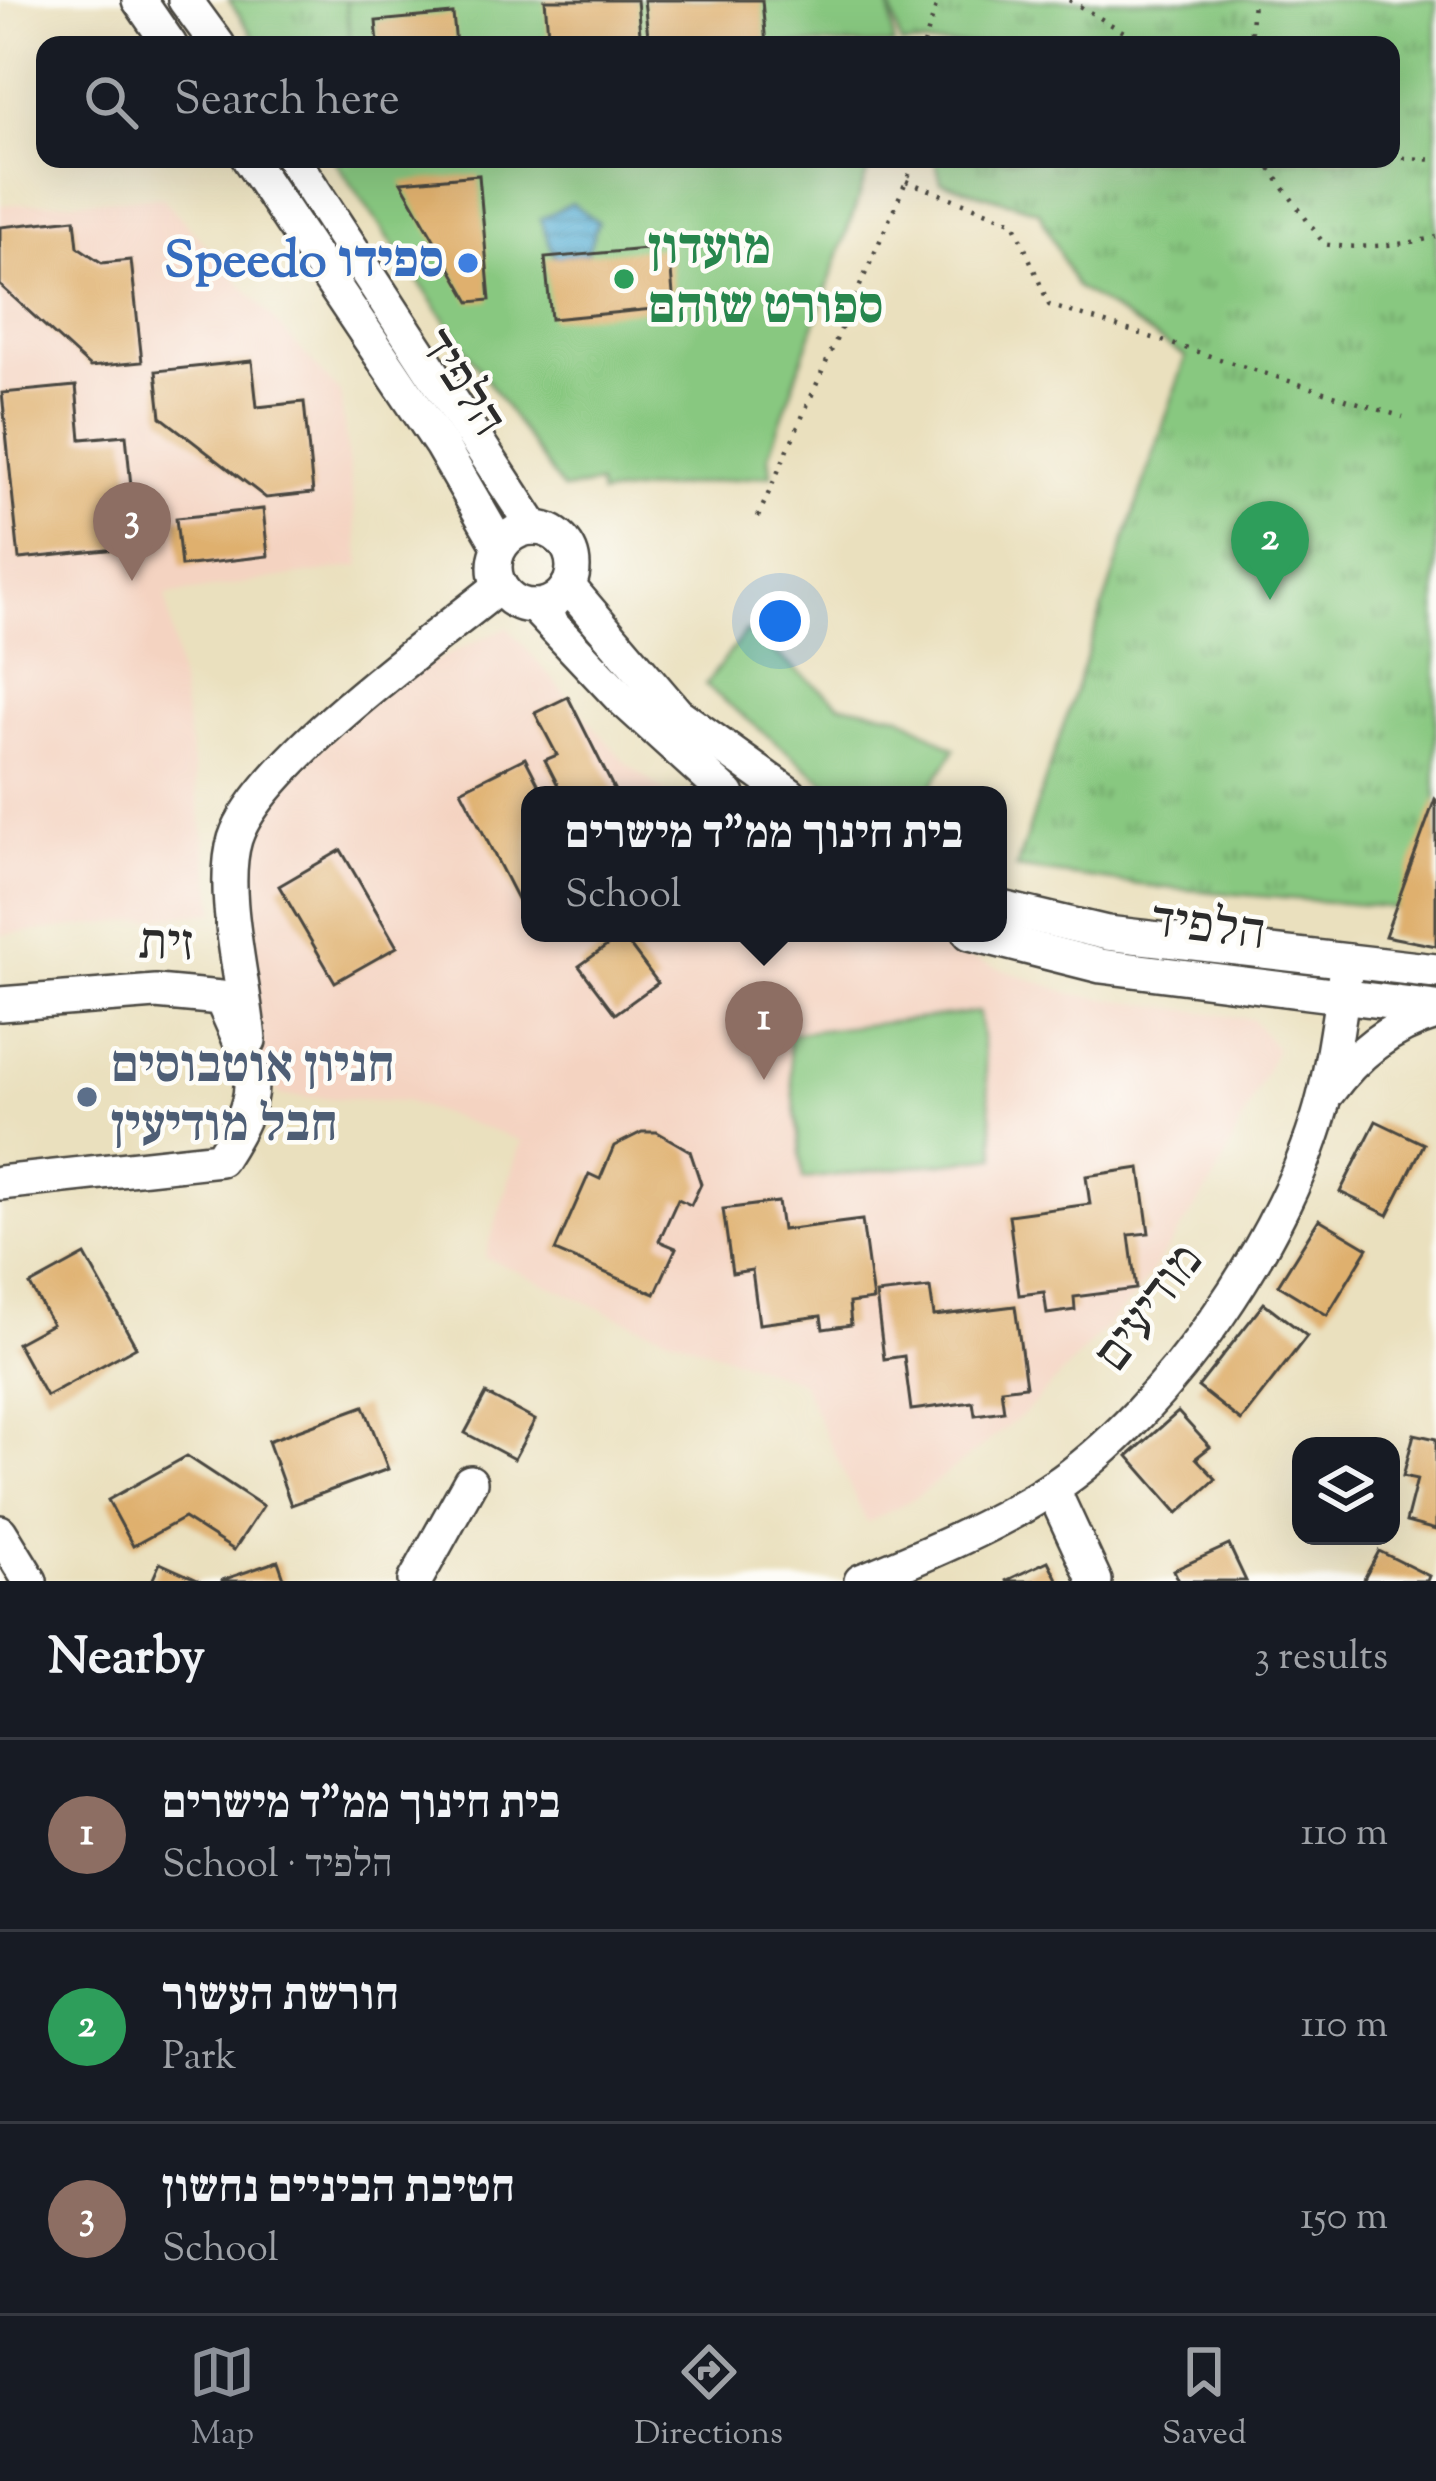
<!DOCTYPE html>
<meta charset="utf-8">
<style>
:root{--surface:#171b24;--page:#242831;--text:#f1f3f6;--muted:#9ea1a6;--line:#363941;--accent:#8c9099}
body{margin:0;font-family:"Sorts Mill Goudy","Frank Ruhl Libre",serif;background:var(--page);color:var(--text)}
.controls{position:absolute;right:36px;bottom:36px;display:grid;overflow:hidden;border-radius:24px;box-shadow:0 12px 48px #0002}
.controls button{width:108px;height:108px;display:grid;place-items:center;padding:0;border:0;border-bottom:3px solid var(--line);background:var(--surface);color:var(--text);font:60px sans-serif}
.you{position:absolute;left:780px;top:621px;width:42px;height:42px;margin:-30px;border:9px solid #fff;border-radius:50%;background:#1a73e8;box-shadow:0 0 0 18px #1a73e833}
.badge{display:grid;place-items:center;width:78px;height:78px;border-radius:50%;background:var(--accent);color:#fff;font-size:39px;font-weight:700}
.pin{position:absolute;translate:-50% -99px;filter:drop-shadow(0 3px 6px #0008)}
.pin::after{content:'';position:absolute;top:63px;width:42px;height:36px;background:inherit;clip-path:polygon(0 0,100% 0,50% 100%)}
.popup{position:absolute;left:521px;top:786px;width:486px;height:156px;box-sizing:border-box;display:grid;place-content:center;border-radius:24px;background:var(--surface);filter:drop-shadow(0 3px 9px #0005);font-size:39px;white-space:nowrap;color:var(--muted)}
.popup b{font-size:45px;color:var(--text)}
.popup::after{content:'';position:absolute;left:50%;top:100%;margin-left:-24px;border:24px solid transparent;border-top-color:var(--surface)}
.list{margin:0;padding:0;list-style:none}
h2{display:flex;justify-content:space-between;align-items:center;height:156px;margin:0;padding:0 48px;font-size:51px}
h2 small{font-size:39px;font-weight:400;color:var(--muted)}
.list li{display:grid;grid-template-columns:78px 1fr auto;gap:36px;align-items:center;box-sizing:border-box;height:192px;padding:0 48px;border-top:3px solid var(--line)}
.list b{display:block;font-size:45px;white-space:nowrap}
.list p{margin:0;font-size:39px;white-space:nowrap;color:var(--muted)}
.list em{font-size:39px;font-style:normal;color:var(--muted)}
.icon{flex:none;width:66px;height:66px;fill:none;stroke:currentColor;stroke-width:2;stroke-linecap:round;stroke-linejoin:round}
.map{position:relative;flex:none;width:1436px;height:1581px;overflow:hidden}
.search{position:absolute;background:var(--surface);box-shadow:0 12px 48px #0002;left:36px;right:36px;top:36px;height:132px;display:flex;align-items:center;gap:30px;box-sizing:border-box;padding:0 42px;border-radius:24px;color:var(--muted);font-size:45px}
.sheet{height:732px;background:var(--surface)}
nav{display:flex;justify-content:space-around;align-items:center;box-sizing:border-box;height:168px;border-top:3px solid var(--line);background:var(--surface);font-size:33px;color:var(--muted)}
nav a{display:grid;justify-items:center;gap:6px}
nav .on{color:var(--accent)}
.map>svg:first-child{display:block}
</style>
<div class="map">
<svg width="1436" height="1581" viewBox="0 0 1436 1581">
<defs>
<pattern id="park-tufts" width="24" height="20" patternUnits="userSpaceOnUse" patternTransform="scale(3)"><rect width="24" height="20" fill="#88c880"/><path d="M3 7l-1-3M5 7V3M7 7l1-3M15 17l-1-3M17 17v-4M19 17l1-3" fill="none" stroke="#6fa369"/></pattern>
<pattern id="water-rules" width="6" height="5" patternUnits="userSpaceOnUse" patternTransform="scale(3)"><rect width="6" height="5" fill="#58afd4"/><path d="M0 2.5h6" fill="none" stroke="#498fac"/></pattern>
</defs>
<rect width="100%" height="100%" fill="#fdfcf7"/>
<filter id="ink" filterUnits="userSpaceOnUse"><feTurbulence type="fractalNoise" baseFrequency=".00833" numOctaves="2"/><feDisplacementMap in="SourceGraphic" scale="24" xChannelSelector="R" yChannelSelector="G"/><feConvolveMatrix kernelMatrix="1 2 1 2 8 2 1 2 1" color-interpolation-filters="sRGB"/></filter>
<filter id="wash" filterUnits="userSpaceOnUse"><feTurbulence type="fractalNoise" baseFrequency=".004" numOctaves="4" result="noise"/><feDisplacementMap in="SourceGraphic" scale="48" xChannelSelector="R" yChannelSelector="G"/><feGaussianBlur stdDeviation="2.7" result="paint"/><feColorMatrix in="noise" values="0 0 0 0 0 0 0 0 0 0 0 0 0 0 0 0 0 1.4 0 .05"/><feComposite in="paint" operator="in"/></filter>
<g filter="url(#wash)">
<rect width="100%" height="100%" fill="#eae0be"/>
<g fill="#f4d3c1">
<polygon points="162,197 340,393 361,566 166,595 216,912 0,935 0,205"/>
<polygon points="507,627 626,763 669,795 530,795 530,933 898,933 1073,994 1252,1019 1276,1050 1215,1179 1136,1295 1025,1413 918,1496 867,1523 801,1382 635,1324 485,1257 521,1141 405,1101 282,1096 250,1063 235,838 377,688"/>
</g>
<g fill="url(#park-tufts)" stroke="#5a7a56" stroke-width="3">
<polygon points="229,0 346,0 350,45 259,45"/>
<polygon points="889,0 1436,0 1436,844 1409,909 1155,887 1016,868 1186,357 1075,286 1039,211 941,182 935,159 1391,159 1391,45 901,45"/>
</g>
<g fill="#88c880" stroke="#5a7a56" stroke-width="3">
<polygon points="346,0 889,0 894,45 350,45"/>
<polygon points="334,159 872,159 769,455 771,475 600,495 598,484 563,490"/>
<polygon points="746,631 840,704 899,715 955,749 926,795 841,795 705,685"/>
<polygon points="979,1012 996,1157 803,1179 787,1034"/>
</g>
<polygon fill="url(#water-rules)" stroke="#426d80" stroke-width="3" points="572,203 598,222 587,254 555,257 540,219"/>
<g id="blocks">
<g fill="#dfb06e">
<polygon points="545,0 637,0 641,45 549,45"/>
<polygon points="644,0 762,0 766,45 649,45"/>
<polygon points="453,14 456,45 378,45 376,21"/>
<polygon points="479,175 490,300 470,302 401,182"/>
<polygon points="75,219 78,247 102,263 131,260 142,362 90,367 0,285 0,227"/>
<polygon points="669,247 674,307 551,319 545,258"/>
<polygon points="252,361 257,407 304,402 313,493 266,498 161,417 156,371"/>
<polygon points="76,386 81,439 126,435 137,547 19,559 2,393"/>
<polygon points="263,509 268,556 181,566 176,518"/>
<polygon points="568,697 617,795 563,795 545,760 557,755 535,713"/>
<polygon points="525,758 544,795 530,795 530,924 461,790"/>
<polygon points="1435,799 1436,800 1436,946 1385,936"/>
<polygon points="341,850 397,947 335,982 279,886"/>
<polygon points="622,935 658,983 615,1014 579,966"/>
<polygon points="1376,1121 1424,1144 1388,1215 1340,1192"/>
<polygon points="642,1132 657,1132 690,1151 701,1184 691,1205 678,1199 659,1241 676,1248 655,1294 555,1251 589,1174 600,1179 614,1146"/>
<polygon points="1140,1168 1149,1233 1129,1235 1136,1289 1074,1297 1075,1310 1047,1314 1044,1292 1019,1295 1009,1215 1090,1204 1086,1176"/>
<polygon points="778,1202 782,1230 862,1220 873,1300 849,1303 851,1325 823,1329 821,1316 759,1324 752,1270 732,1273 723,1209"/>
<polygon points="1319,1219 1368,1248 1327,1315 1278,1285"/>
<polygon points="85,1255 136,1347 46,1396 17,1343 52,1324 30,1285"/>
<polygon points="930,1288 934,1316 1015,1306 1026,1386 1001,1389 1004,1411 975,1415 973,1402 911,1410 904,1356 884,1359 876,1294"/>
<polygon points="1264,1303 1307,1336 1241,1421 1198,1387"/>
<polygon points="486,1394 535,1420 514,1459 465,1433"/>
<polygon points="364,1406 388,1469 291,1505 268,1441"/>
<polygon points="1178,1412 1210,1447 1196,1458 1216,1479 1178,1513 1128,1456"/>
<polygon points="1414,1434 1436,1439 1436,1530 1406,1522 1417,1479 1403,1476"/>
<polygon points="187,1456 263,1506 234,1550 184,1518 133,1546 108,1500"/>
<polygon points="1229,1545 1246,1581 1179,1581 1174,1570"/>
<polygon points="1379,1551 1429,1576 1427,1581 1363,1581"/>
<polygon points="278,1561 285,1581 222,1581 222,1580"/>
<polygon points="1048,1561 1058,1581 1005,1581"/>
<polygon points="160,1563 200,1581 152,1581"/>
</g>
</g>
</g>
<g filter="url(#ink)">
<use href="#blocks" fill-opacity="0" stroke="#484641" stroke-width="3"/>
<g fill="none" stroke-linecap="round" stroke-linejoin="round">
<g stroke="#484641" stroke-width="38">
<g id="minor">
<polyline points="139,0 170,45"/>
<polyline points="185,0 218,45"/>
<polyline points="249,159 441,445 500,547"/>
<polyline points="293,159 534,528"/>
<circle cx="534" cy="567" r="39"/>
<polyline points="568,586 677,714 790,795"/>
<polyline points="534,606 619,696 728,795"/>
<polyline points="998,907 1107,933 1436,971"/>
<polyline points="970,933 1101,966 1436,1008"/>
<path d="M0 1004 156 992 221 998C255 1075 267 1086 220 1159L0 1183"/>
<path d="M249 1041C245 984 219 892 235 839 259 764 434 640 500 586"/>
<path d="M1328 1092C1356 1054 1389 1027 1436 1013"/>
<polyline points="1052,1488 1095,1581"/>
<polyline points="0,1532 30,1581"/>
<polyline points="415,1581 470,1482"/>
<path d="M861 1581C925 1555 994 1526 1051 1489 1167 1413 1291 1231 1324 1097 1335 1053 1340 1006 1347 961"/>
</g>
</g>
<g stroke="#484641" stroke-width="4.5" stroke-dasharray="3 9" stroke-linecap="butt">
<polyline points="1069,0 1146,45"/>
<polyline points="924,45 938,0"/>
<polyline points="1250,45 1253,0"/>
<polyline points="1391,157 1436,160"/>
<path d="M1263 159 1324 244C1352 250 1406 245 1436 237"/>
<polyline points="906,181 1014,222 1049,305 1403,417"/>
<polyline points="758,517 916,159"/>
</g>
<use href="#minor" stroke="#fff" stroke-width="33"/>
</g>
</g>
<circle fill="#3f7fe0" stroke="#fdfcf7" stroke-width="4.5" cx="468" cy="263" r="12"/>
<circle fill="#2e9e5b" stroke="#fdfcf7" stroke-width="4.5" cx="624" cy="279" r="12"/>
<circle fill="#5c6f8a" stroke="#fdfcf7" stroke-width="4.5" cx="87" cy="1097" r="12"/>
<g text-anchor="middle" dominant-baseline="central" stroke-width="9" stroke-linejoin="round" paint-order="stroke">
<g font-size="51" font-weight="bold" fill="#27864d" stroke="#fdfcf7" text-anchor="start">
<text x="648" y="250">מועדון<tspan x="648" dy="59">ספורט שוהם</tspan></text>
</g>
<g font-size="51" font-weight="bold" fill="#366cbe" stroke="#fdfcf7" text-anchor="end">
<text x="444" y="263">Speedo ספידו</text>
</g>
<g font-size="51" fill="#2b2b2b" stroke="#fdfcf7">
<text transform="translate(460 384) rotate(57)">הלפיד</text>
<text transform="translate(1208 929) rotate(7)">הלפיד</text>
<text transform="translate(166 946) rotate(2)">זית</text>
<text transform="translate(1151 1309) rotate(-53)">מודיעים</text>
</g>
<g font-size="51" font-weight="bold" fill="#4e5e75" stroke="#fdfcf7" text-anchor="start">
<text x="111" y="1068">חניון אוטבוסים<tspan x="111" dy="59">חבל מודיעין</tspan></text>
</g>
</g>
</svg>
<div class="controls">
<button><svg class="icon" aria-label="layers" viewBox="0 0 24 24"><path d="M12 4l9 5-9 5-9-5zM3 14l9 5 9-5"/></svg></button>
</div>
<div class="you"></div>
<div class="pin badge" style="left:764px;top:1080px;background:#8d6e63">1</div>
<div class="popup"><b>בית חינוך ממ&quot;ד מישרים</b>School</div>
<div class="pin badge" style="left:1270px;top:600px;background:#2e9e5b">2</div>
<div class="pin badge" style="left:132px;top:581px;background:#8d6e63">3</div>
<div class="search"><svg class="icon" aria-label="search" viewBox="0 0 24 24"><circle cx="10" cy="10" r="6"/><path d="M15 15l6 6"/></svg>Search here</div>
</div>
<section class="sheet">
<h2>Nearby<small>3 results</small></h2>
<ul class="list">
<li><span class="badge" style="background:#8d6e63">1</span><div><b>בית חינוך ממ&quot;ד מישרים</b><p>School · הלפיד</p></div><em>110 m</em></li>
<li><span class="badge" style="background:#2e9e5b">2</span><div><b>חורשת העשור</b><p>Park</p></div><em>110 m</em></li>
<li><span class="badge" style="background:#8d6e63">3</span><div><b>חטיבת הביניים נחשון</b><p>School</p></div><em>150 m</em></li>
</ul>
</section>
<nav>
<a class="on"><svg class="icon" aria-label="map" viewBox="0 0 24 24"><path d="M3 6l6-2 6 2 6-2v14l-6 2-6-2-6 2zM9 4v14M15 6v14"/></svg>Map</a>
<a><svg class="icon" aria-label="directions" viewBox="0 0 24 24"><path d="M12 3l9 9-9 9-9-9zM9 14v-3h6M13 9l2 2-2 2"/></svg>Directions</a>
<a><svg class="icon" aria-label="saved" viewBox="0 0 24 24"><path d="M7 4h10v16l-5-4-5 4z"/></svg>Saved</a>
</nav>
